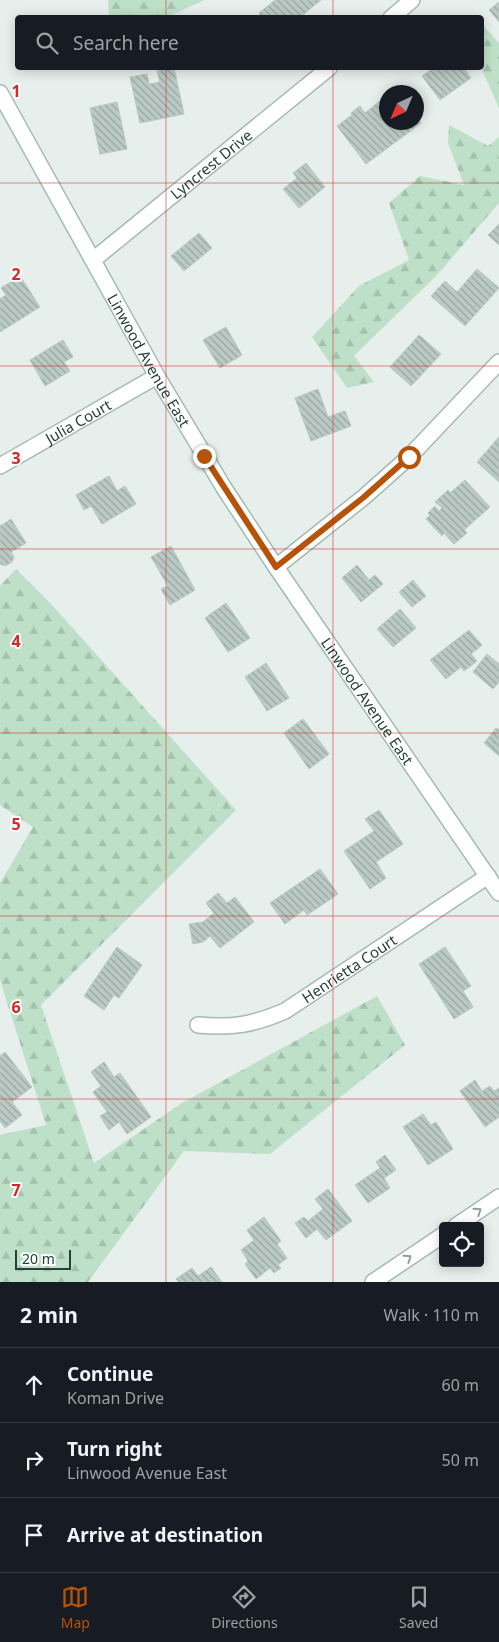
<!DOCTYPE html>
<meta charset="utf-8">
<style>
:root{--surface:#171b24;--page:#20242c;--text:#f1f3f6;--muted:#9ea1a6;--line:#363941;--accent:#b45309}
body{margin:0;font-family:"Noto Sans",sans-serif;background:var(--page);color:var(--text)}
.controls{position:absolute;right:15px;bottom:15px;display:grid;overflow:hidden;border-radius:5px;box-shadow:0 2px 12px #0003}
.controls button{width:45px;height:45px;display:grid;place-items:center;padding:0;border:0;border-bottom:1px solid var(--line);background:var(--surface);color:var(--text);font:25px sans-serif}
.compass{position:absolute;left:379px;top:85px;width:45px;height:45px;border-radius:50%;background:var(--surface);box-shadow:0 2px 12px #0003;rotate:224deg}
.scale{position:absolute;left:15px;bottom:12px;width:56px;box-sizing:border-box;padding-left:5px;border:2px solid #24423a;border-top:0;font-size:14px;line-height:18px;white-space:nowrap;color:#24423a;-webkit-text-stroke:4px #f7fbf9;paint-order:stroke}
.stop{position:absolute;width:15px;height:15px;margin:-11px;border:4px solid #b45309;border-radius:50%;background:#fff}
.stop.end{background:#b45309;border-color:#fff;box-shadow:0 1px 5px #0008}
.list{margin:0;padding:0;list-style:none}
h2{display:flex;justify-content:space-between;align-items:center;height:65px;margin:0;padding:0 20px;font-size:21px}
h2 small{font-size:16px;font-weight:400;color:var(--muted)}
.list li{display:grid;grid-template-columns:32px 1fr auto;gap:15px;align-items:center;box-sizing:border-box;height:75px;padding:0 20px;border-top:1px solid var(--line)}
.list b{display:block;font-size:19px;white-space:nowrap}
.list p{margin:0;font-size:16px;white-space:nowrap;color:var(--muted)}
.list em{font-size:16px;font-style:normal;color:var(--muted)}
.icon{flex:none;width:28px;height:28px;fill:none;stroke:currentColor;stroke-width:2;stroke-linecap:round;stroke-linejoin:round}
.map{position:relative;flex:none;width:499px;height:1282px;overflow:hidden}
.search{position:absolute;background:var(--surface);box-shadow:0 2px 12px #0003;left:15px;right:15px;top:15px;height:55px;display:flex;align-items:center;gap:12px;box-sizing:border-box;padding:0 18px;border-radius:5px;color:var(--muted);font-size:19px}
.sheet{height:290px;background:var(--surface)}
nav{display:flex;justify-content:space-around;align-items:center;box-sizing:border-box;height:70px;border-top:1px solid var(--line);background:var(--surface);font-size:14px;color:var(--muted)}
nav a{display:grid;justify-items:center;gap:2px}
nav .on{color:var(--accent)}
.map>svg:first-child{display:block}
</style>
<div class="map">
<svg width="499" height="1282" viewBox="0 0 499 1282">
<defs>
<pattern id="forest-firs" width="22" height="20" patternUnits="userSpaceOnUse" patternTransform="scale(1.25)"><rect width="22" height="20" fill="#bfe0c8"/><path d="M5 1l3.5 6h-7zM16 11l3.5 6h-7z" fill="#a4c1ad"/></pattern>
<pattern id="building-back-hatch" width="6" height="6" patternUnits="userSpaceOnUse" patternTransform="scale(1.25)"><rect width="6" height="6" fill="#bbcac4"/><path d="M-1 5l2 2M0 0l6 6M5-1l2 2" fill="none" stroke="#98a6a0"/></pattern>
</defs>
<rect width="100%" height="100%" fill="#e6efeb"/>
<g fill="url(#forest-firs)">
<polygon points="108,0 204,0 168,17 109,18"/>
<polygon points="482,24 499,43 499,108 481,68"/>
<polygon points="449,125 488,146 499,137 499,203 438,274 354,356 374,382 347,388 312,337 359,286 409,260 389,203 420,176 464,185 448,143"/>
<polygon points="16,569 52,605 236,810 41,1005 94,1163 182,1103 377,996 405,1045 270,1154 184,1151 88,1282 0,1282 0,1135 46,1125 0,980 0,883 33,827 0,805 0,586"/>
</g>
<g fill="url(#building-back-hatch)" stroke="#b8c9c2">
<polygon points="275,0 321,0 299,18 262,18 259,13"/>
<polygon points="499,2 499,22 489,10"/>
<polygon points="174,68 184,114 140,123 130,77 147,74 149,84 160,82 157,71"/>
<polygon points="434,68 464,68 471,78 440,100 422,76"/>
<polygon points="386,96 386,122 416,122 416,117 421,123 366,164 337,126 352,115 351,113 360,106 365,113"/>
<polygon points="117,102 127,149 100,154 90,108"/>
<polygon points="306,163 325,187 299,208 283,189 297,178 293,173"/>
<polygon points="499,224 499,245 488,235"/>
<polygon points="199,233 212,248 184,271 171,256"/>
<polygon points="477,269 499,288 465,326 431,296 445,281 457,292"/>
<polygon points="20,276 40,307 0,332 0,299 6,295 1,288"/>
<polygon points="226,327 242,355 220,368 203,340"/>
<polygon points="419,335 441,354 411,386 390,367"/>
<polygon points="63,340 73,357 64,362 70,371 45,386 30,360"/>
<polygon points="318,389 328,417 345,411 351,426 311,441 295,398"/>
<polygon points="499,437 499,482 477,462"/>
<polygon points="109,476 117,491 125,486 136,504 102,524 91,506 84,510 76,495"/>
<polygon points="465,480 490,507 464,530 467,533 454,544 444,533 442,536 426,519 430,515 428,513 435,506 439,511 442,508 435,502 448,490 450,493"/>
<polygon points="11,519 26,543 11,552 14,557 12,562 5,566 0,564 0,526"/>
<polygon points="171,546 195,590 170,605 161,589 168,586 151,557"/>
<polygon points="357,565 369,580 375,575 383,584 361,602 342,578"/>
<polygon points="413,580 426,596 412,607 399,592"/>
<polygon points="226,603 250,638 228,652 205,618"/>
<polygon points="400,609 416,628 393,647 377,629"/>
<polygon points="469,630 482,645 471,654 477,661 464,671 461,667 446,679 430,660"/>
<polygon points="487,654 499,664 499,682 493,689 473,672"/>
<polygon points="266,663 289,698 267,711 245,677"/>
<polygon points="303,719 329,754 309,769 284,733"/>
<polygon points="496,728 499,730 499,756 484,743"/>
<polygon points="379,810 403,844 376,862 386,878 370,889 344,851 374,831 365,819"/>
<polygon points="320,869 338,894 307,915 304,910 285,924 270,903"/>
<polygon points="218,893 227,903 235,897 254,922 220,948 210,936 203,942 193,944 189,924 203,922 214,913 206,903"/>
<polygon points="117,947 142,965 119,998 114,995 104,1010 84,996"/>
<polygon points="445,947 471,986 463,991 473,1007 454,1019 419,964"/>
<polygon points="5,1052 32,1087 12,1102 22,1115 5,1128 0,1121 0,1056"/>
<polygon points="104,1062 114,1077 120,1073 151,1117 127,1134 119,1122 109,1130 100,1116 107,1112 93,1092 101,1086 91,1072"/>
<polygon points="475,1080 482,1091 490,1086 494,1091 499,1088 499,1117 485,1127 460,1091"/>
<polygon points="423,1114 431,1125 436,1122 453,1149 428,1165 403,1127"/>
<polygon points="385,1155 396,1170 384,1178 390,1188 368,1203 355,1185 380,1168 376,1162"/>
<polygon points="328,1189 352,1221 326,1240 317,1229 306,1238 295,1223 304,1217 308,1221 323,1209 315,1199"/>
<polygon points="264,1217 281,1241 277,1244 287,1258 278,1265 281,1268 274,1273 270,1268 256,1279 245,1264 248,1261 241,1250 254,1240 247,1230"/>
<polygon points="211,1267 222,1282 179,1282 176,1279 192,1268 198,1276"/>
</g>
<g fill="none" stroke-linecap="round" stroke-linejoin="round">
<g stroke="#a8b8b2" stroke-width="18">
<g id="minor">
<polyline points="391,18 412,0"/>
<path id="s1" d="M93 260 329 68"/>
<path id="s2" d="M0 466 157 376"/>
<polyline points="276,567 364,497 409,457 499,362"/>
<path id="s3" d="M198 1025C233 1028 252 1025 285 1011L488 876"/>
<polyline points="456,1226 499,1197"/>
<polyline points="373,1282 443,1235"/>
</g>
</g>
<g stroke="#a4bbb3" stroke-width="18">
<g id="secondary">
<path id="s4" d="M0 93 157 376 224 488 276 567 499 893"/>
</g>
</g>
<use href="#minor" stroke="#fff" stroke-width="15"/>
<use href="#secondary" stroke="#fff" stroke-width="15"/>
</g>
<defs><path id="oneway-chevron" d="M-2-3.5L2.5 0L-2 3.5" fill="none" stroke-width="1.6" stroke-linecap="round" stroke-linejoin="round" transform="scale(1.25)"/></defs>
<g stroke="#92a09c">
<use href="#oneway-chevron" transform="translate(478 1211) rotate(-34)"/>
<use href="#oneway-chevron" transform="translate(408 1258) rotate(-34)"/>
</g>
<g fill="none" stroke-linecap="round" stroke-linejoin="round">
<polyline stroke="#b45309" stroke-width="6" points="204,456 276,567 364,497 409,457"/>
</g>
<path fill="none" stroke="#d62828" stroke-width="1" stroke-opacity="0.55" d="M166 0V18M333 0V18M166 68V1282M333 68V1282M0 183H499M0 366H499M0 549H499M0 733H499M0 916H499M0 1099H499"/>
<g text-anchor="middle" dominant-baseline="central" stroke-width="4" stroke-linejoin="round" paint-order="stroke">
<g font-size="15" fill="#24423a" stroke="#f7fbf9">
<text stroke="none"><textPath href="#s1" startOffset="152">Lyncrest Drive</textPath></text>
<text stroke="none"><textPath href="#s4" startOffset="306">Linwood Avenue East</textPath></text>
<text stroke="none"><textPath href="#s2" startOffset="90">Julia Court</textPath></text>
<text stroke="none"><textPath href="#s4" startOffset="711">Linwood Avenue East</textPath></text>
<text stroke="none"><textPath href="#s3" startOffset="166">Henrietta Court</textPath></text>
</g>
</g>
<g font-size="16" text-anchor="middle" font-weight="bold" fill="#d62828" stroke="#f7fbf9" stroke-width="4" stroke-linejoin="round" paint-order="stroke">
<text x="16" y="97">1</text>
<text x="16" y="280">2</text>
<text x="16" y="464">3</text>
<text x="16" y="647">4</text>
<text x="16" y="830">5</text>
<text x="16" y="1013">6</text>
<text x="16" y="1196">7</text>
</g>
</svg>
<div class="controls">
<button><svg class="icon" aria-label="locate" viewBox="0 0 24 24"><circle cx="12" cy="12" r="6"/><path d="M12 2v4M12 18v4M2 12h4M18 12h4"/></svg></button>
</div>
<svg class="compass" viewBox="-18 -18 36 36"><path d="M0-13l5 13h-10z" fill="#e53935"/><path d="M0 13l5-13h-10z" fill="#9ea1a6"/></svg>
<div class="scale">20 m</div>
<div class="stop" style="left:409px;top:457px"></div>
<div class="stop end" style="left:204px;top:456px"></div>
<div class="search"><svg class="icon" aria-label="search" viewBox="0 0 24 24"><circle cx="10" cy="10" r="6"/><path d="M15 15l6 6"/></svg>Search here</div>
</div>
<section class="sheet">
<h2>2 min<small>Walk · 110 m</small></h2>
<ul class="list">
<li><svg class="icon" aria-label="ahead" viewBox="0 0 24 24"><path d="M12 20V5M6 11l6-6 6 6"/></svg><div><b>Continue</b><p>Koman Drive</p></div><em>60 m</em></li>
<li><svg class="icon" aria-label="right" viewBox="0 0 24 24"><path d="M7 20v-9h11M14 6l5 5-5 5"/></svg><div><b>Turn right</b><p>Linwood Avenue East</p></div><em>50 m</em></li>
<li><svg class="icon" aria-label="arrive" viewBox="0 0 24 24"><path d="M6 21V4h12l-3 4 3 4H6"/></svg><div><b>Arrive at destination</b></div></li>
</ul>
</section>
<nav>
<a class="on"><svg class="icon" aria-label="map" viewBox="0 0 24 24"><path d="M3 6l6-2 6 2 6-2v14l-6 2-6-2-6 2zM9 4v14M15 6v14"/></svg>Map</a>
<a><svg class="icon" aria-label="directions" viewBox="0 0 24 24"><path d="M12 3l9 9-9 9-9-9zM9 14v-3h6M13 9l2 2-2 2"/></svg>Directions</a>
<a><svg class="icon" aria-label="saved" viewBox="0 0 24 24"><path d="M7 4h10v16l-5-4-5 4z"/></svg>Saved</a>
</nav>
